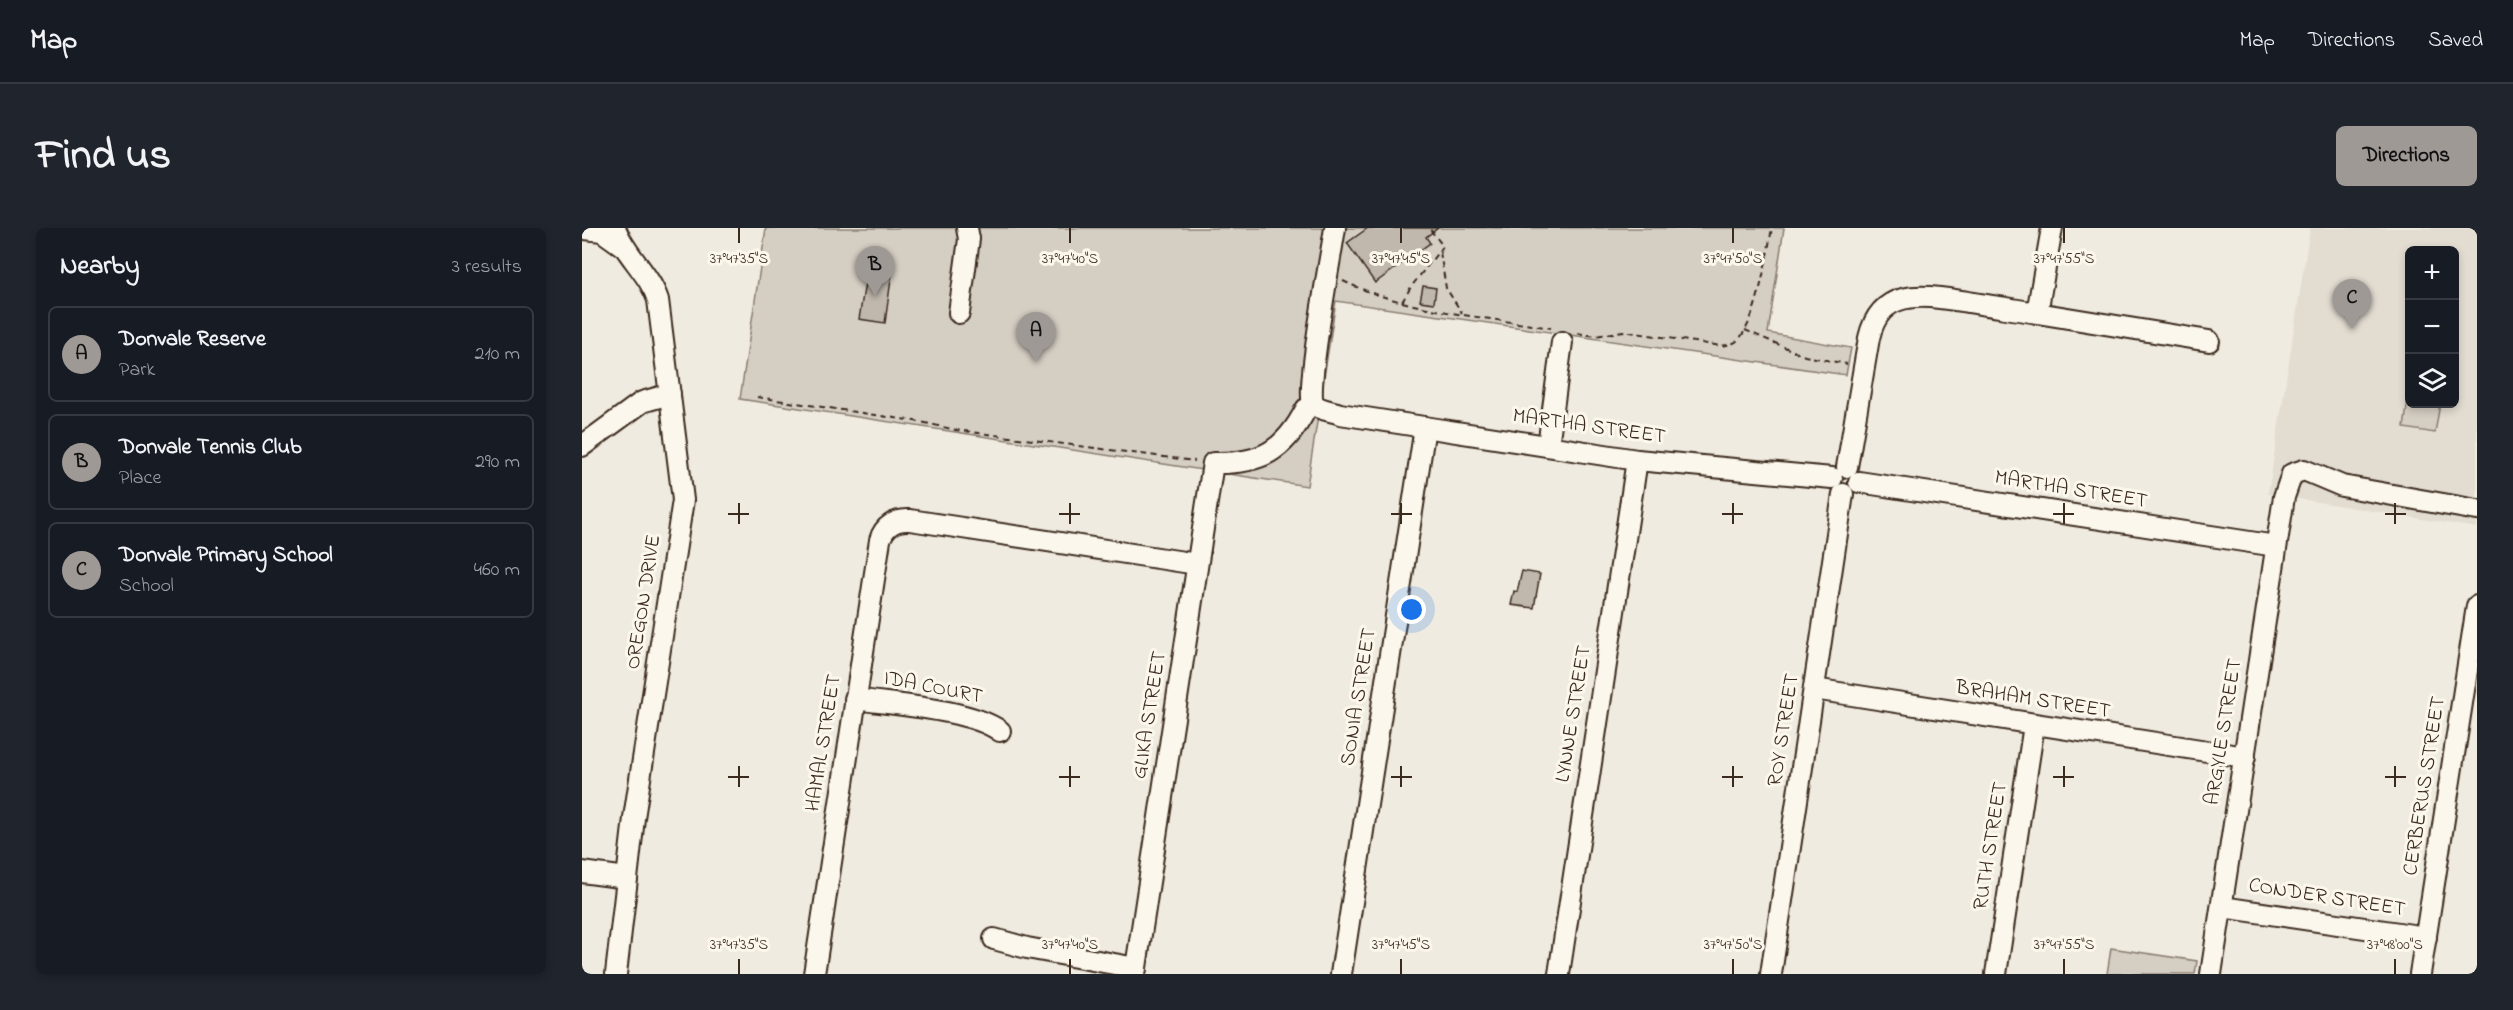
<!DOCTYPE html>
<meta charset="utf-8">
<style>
:root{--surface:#171b24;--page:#20242c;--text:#f1f3f6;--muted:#9ea1a6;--line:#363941;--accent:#9f9995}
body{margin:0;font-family:"Indie Flower",sans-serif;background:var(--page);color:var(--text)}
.controls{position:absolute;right:18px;top:18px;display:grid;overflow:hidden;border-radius:9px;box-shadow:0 3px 9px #0003}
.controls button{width:54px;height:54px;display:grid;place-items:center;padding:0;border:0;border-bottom:2px solid var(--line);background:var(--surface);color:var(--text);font:30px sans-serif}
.you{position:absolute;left:830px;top:382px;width:21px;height:21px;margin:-15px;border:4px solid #fff;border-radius:50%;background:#1a73e8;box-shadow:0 0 0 9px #1a73e833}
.badge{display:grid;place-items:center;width:39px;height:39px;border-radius:50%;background:var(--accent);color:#111;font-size:20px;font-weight:700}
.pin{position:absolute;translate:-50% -50px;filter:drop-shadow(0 2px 3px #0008)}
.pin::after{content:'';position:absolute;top:32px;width:21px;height:18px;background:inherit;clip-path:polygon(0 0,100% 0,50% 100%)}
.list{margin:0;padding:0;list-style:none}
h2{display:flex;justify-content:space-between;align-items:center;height:78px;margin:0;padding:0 24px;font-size:26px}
h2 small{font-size:20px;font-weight:400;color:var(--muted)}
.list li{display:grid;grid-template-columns:39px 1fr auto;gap:18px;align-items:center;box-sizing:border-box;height:96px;margin:0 12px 12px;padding:0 12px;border:2px solid var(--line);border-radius:9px}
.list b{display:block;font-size:22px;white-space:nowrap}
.list p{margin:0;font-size:20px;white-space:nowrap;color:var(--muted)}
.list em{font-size:20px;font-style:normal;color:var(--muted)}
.icon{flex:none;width:33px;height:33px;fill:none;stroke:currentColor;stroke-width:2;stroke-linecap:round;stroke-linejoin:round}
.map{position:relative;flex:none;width:1895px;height:746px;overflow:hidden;border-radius:9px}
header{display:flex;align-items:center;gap:36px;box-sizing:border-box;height:84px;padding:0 30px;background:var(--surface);border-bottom:2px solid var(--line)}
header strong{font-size:28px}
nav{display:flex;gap:33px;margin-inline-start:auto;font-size:21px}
.intro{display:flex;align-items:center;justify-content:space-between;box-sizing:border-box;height:144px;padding:0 36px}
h1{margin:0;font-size:42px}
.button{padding:15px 27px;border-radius:9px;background:var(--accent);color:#111;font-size:21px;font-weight:700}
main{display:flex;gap:36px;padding:0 36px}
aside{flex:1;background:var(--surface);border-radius:9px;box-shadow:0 3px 9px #0003}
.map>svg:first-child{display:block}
</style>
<header>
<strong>Map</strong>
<nav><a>Map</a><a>Directions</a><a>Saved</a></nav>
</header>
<div class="intro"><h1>Find us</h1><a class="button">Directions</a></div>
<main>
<aside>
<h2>Nearby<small>3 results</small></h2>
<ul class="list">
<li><span class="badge">A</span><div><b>Donvale Reserve</b><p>Park</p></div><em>210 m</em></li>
<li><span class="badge">B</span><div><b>Donvale Tennis Club</b><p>Place</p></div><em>290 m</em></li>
<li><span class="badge">C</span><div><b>Donvale Primary School</b><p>School</p></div><em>460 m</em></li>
</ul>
</aside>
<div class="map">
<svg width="1895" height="746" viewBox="0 0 1895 746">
<rect width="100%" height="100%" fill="#f0ebe0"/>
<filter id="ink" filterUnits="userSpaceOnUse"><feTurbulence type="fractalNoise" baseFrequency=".0167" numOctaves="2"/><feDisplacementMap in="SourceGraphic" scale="12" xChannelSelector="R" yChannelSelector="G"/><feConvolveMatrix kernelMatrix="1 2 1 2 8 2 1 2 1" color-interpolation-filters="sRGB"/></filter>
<g filter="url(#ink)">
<path fill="#e2dcd1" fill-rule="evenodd" d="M1728 0H1895V300L1686 266ZM1828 22H1872V176H1828Z"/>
<g fill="#d5cec3" stroke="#887c70" stroke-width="1.5">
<polygon points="184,0 1202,0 1186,105 1269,120 1264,147 754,73 725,258 158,171"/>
<polygon points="1827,165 1828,176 1858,176 1853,205 1822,200"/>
<polygon points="1529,720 1615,733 1613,746 1525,746"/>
</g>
<g fill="#c0b8ad" stroke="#3b2a1e" stroke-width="1.5">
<polygon points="786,0 856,0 844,9 848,15 793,55 765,15"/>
<polygon points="288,25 308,28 306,44 310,44 303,95 277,91"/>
<polygon points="841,58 854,60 852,75 838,73"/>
<polygon points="940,343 958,346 952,380 929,377 932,363 935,364"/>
</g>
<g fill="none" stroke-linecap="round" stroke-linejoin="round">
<g stroke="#3b2a1e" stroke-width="24">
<g id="minor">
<path d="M33 0C43 27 67 45 76 72L101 272 52 590 34 746"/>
<path d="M753 0C750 22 722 168 732 177 738 182 751 183 758 186L1055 232 1250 250"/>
<polyline points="3,1 20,3 41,18"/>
<polyline points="377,85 387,11 385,0"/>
<polyline points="1455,85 1627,113"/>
<polyline points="0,218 60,174 88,166"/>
<polyline points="966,218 980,114"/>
<path d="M1265 239 1287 110C1299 57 1344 68 1386 74 1409 78 1432 81 1455 85L1470 0"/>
<polyline points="1277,254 1694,318"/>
<polyline points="1232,461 1663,529"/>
<path d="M273 471C313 477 387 481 418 503"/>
<polyline points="0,644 45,650"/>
<polyline points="1640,679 1844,709"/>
<polyline points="412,711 445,720 554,740"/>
<path d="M232 746 298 312C302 298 314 291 328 292L615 336"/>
<path d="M553 746 631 235C678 236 702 224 724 181"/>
<polyline points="759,746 843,199"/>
<polyline points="977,746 1055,232"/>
<polyline points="1189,746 1261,266"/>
<polyline points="1414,746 1452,497"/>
<polyline points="1629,746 1702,269 1710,246 1722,242 1760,258 1895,282"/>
<polyline points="1838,746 1895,378"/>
</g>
</g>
<g stroke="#3b2a1e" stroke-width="2" stroke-dasharray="6 4.5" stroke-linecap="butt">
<polyline points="858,24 864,60 880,85"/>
<path d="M761 53C825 83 900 89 969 100"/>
<polyline points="820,74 829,59 861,18 847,0"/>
<polyline points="1163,102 1223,128 1265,136"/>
<path d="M995 105 1014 108 1041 103 1139 118C1146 117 1152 116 1156 112 1175 93 1185 27 1190 0"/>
<polyline points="175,169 339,194 374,202 613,233"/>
</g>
<use href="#minor" stroke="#fbf7ec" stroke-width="20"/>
</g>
</g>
<path fill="none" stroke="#3b2a1e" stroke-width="2" d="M157 0V15M488 0V15M819 0V15M1151 0V15M1482 0V15M157 275V296M488 275V296M819 275V296M1151 275V296M1482 275V296M1813 275V296M146 286H167M477 286H498M809 286H830M1140 286H1161M1471 286H1492M1803 286H1824M157 538V559M488 538V559M819 538V559M1151 538V559M1482 538V559M1813 538V559M146 549H167M477 549H498M809 549H830M1140 549H1161M1471 549H1492M1803 549H1824M157 731V746M488 731V746M819 731V746M1151 731V746M1482 731V746M1813 731V746"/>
<g text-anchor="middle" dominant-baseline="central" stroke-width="6" stroke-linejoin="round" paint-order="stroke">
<g font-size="21" fill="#3b2a1e" stroke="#fbf7ec">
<text transform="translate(1007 199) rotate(8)">MARTHA STREET</text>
<text transform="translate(1489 262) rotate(9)">MARTHA STREET</text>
<text transform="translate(62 374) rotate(-81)">OREGON DRIVE</text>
<text transform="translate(351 460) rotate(11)">IDA COURT</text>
<text transform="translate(777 469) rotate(-81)">SONIA STREET</text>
<text transform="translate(1451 472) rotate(9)">BRAHAM STREET</text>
<text transform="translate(992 486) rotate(-81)">LYNNE STREET</text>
<text transform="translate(568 487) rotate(-81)">GLIKA STREET</text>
<text transform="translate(1202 502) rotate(-81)">ROY STREET</text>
<text transform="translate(1642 504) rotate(-81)">ARGYLE STREET</text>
<text transform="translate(242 515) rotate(-81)">HAMAL STREET</text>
<text transform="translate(1843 558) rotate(-81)">CERBERUS STREET</text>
<text transform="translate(1409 618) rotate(-81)">RUTH STREET</text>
<text transform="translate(1745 670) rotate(9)">CONDER STREET</text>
</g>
</g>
<g font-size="15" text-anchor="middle" fill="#3b2a1e" stroke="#fbf7ec" stroke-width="6" stroke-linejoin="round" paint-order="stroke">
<text x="157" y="35">37°47'35"S</text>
<text x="488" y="35">37°47'40"S</text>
<text x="819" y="35">37°47'45"S</text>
<text x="1151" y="35">37°47'50"S</text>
<text x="1482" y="35">37°47'55"S</text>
<text x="157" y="721">37°47'35"S</text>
<text x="488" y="721">37°47'40"S</text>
<text x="819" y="721">37°47'45"S</text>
<text x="1151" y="721">37°47'50"S</text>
<text x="1482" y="721">37°47'55"S</text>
<text x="1813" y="721">37°48'00"S</text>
</g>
</svg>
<div class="controls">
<button>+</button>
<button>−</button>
<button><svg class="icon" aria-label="layers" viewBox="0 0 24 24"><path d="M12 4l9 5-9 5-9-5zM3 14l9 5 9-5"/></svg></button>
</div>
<div class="you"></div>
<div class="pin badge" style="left:454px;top:134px">A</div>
<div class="pin badge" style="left:293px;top:68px">B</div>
<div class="pin badge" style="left:1770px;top:101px">C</div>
</div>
</main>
